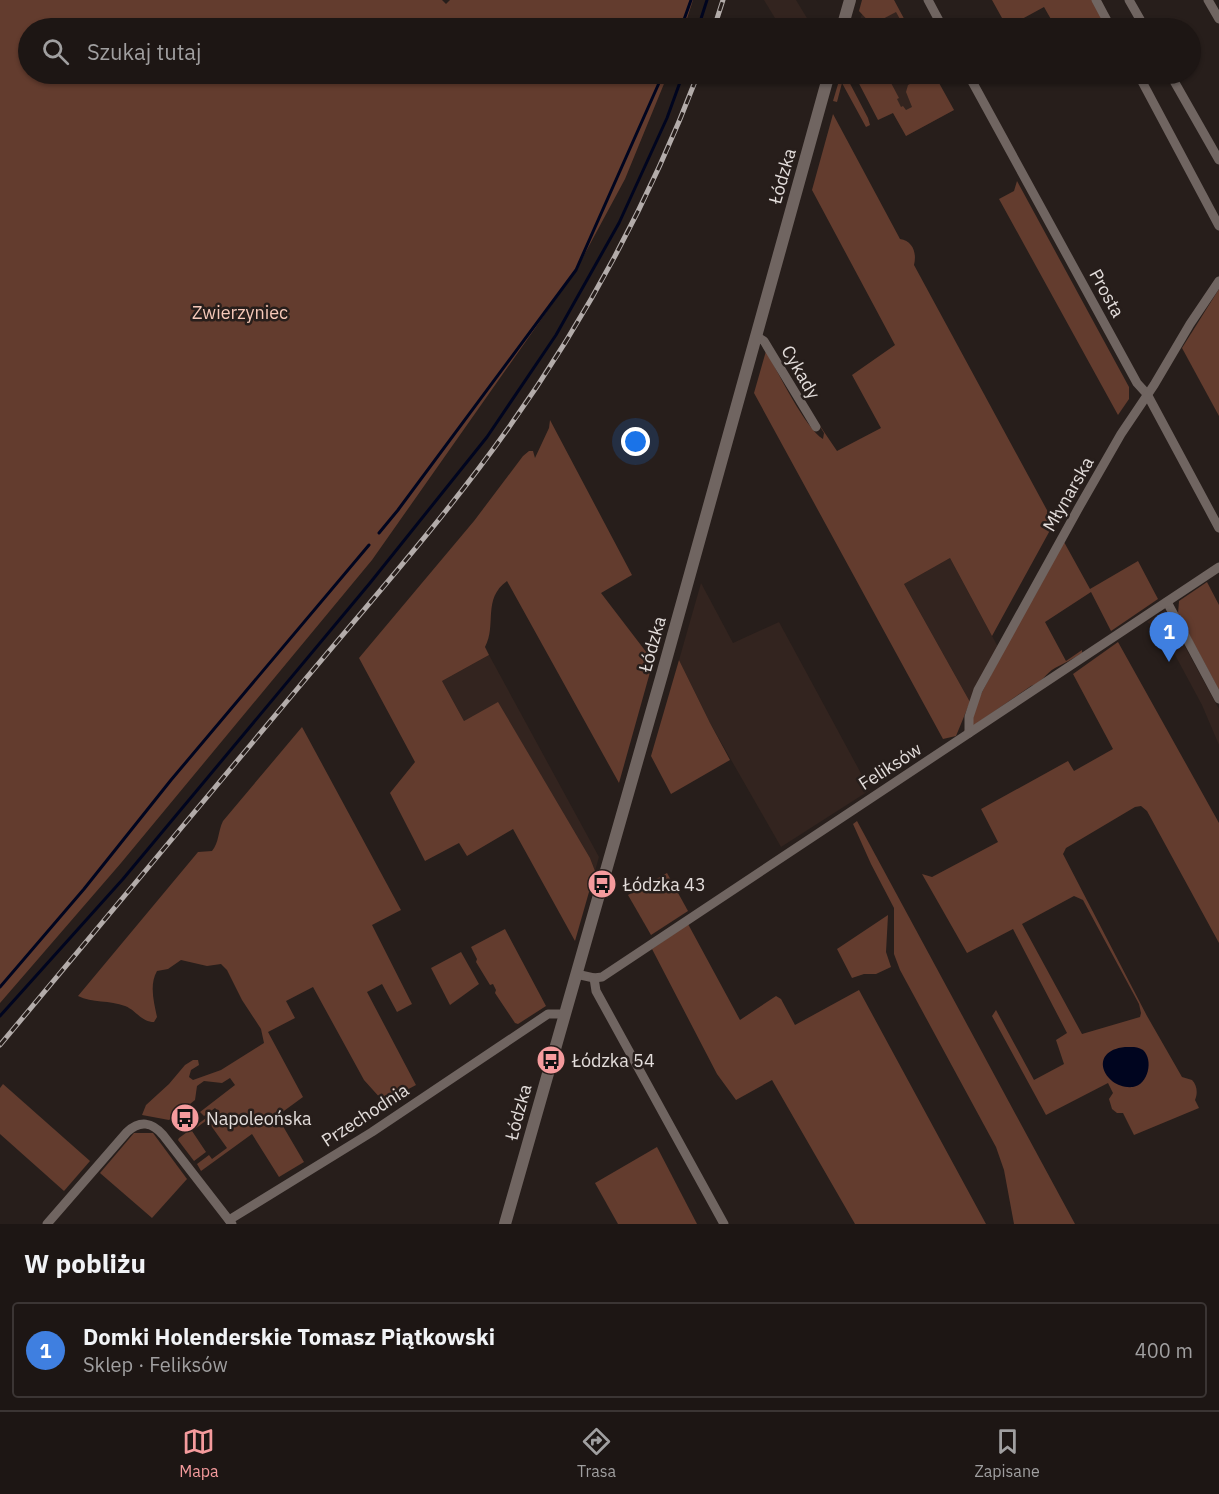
<!DOCTYPE html>
<html lang="pl">
<meta charset="utf-8">
<style>
:root{--surface:#1d1614;--page:#251f1d;--text:#f1f3f6;--muted:#a09fa0;--line:#3b3534;--accent:#f59b9d}
body{margin:0;font-family:"IBM Plex Sans",sans-serif;background:var(--page);color:var(--text)}
.you{position:absolute;left:636px;top:442px;width:21px;height:21px;margin:-15px;border:4px solid #fff;border-radius:50%;background:#1a73e8;box-shadow:0 0 0 9px #1a73e833}
.badge{display:grid;place-items:center;width:39px;height:39px;border-radius:50%;background:var(--accent);color:#fff;font-size:20px;font-weight:700}
.pin{position:absolute;translate:-50% -50px;filter:drop-shadow(0 2px 3px #0008)}
.pin::after{content:'';position:absolute;top:32px;width:21px;height:18px;background:inherit;clip-path:polygon(0 0,100% 0,50% 100%)}
.list{margin:0;padding:0;list-style:none}
h2{display:flex;justify-content:space-between;align-items:center;height:78px;margin:0;padding:0 24px;font-size:26px}
h2 small{font-size:20px;font-weight:400;color:var(--muted)}
.list li{display:grid;grid-template-columns:39px 1fr auto;gap:18px;align-items:center;box-sizing:border-box;height:96px;margin:0 12px 12px;padding:0 12px;border:2px solid var(--line);border-radius:6px}
.list b{display:block;font-size:22px;white-space:nowrap}
.list p{margin:0;font-size:20px;white-space:nowrap;color:var(--muted)}
.list em{font-size:20px;font-style:normal;color:var(--muted)}
.icon{flex:none;width:33px;height:33px;fill:none;stroke:currentColor;stroke-width:2;stroke-linecap:round;stroke-linejoin:round}
.map{position:relative;flex:none;width:1219px;height:1224px;overflow:hidden}
.search{position:absolute;background:var(--surface);box-shadow:0 2px 4px #0004;left:18px;right:18px;top:18px;height:66px;display:flex;align-items:center;gap:15px;box-sizing:border-box;padding:0 21px;border-radius:33px;color:var(--muted);font-size:22px}
.sheet{height:186px;background:var(--surface)}
nav{display:flex;justify-content:space-around;align-items:center;box-sizing:border-box;height:84px;border-top:2px solid var(--line);background:var(--surface);font-size:16px;color:var(--muted)}
nav a{display:grid;justify-items:center;gap:3px}
nav .on{color:var(--accent)}
.map>svg:first-child{display:block}
</style>
<div class="map">
<svg width="1219" height="1224" viewBox="0 0 1219 1224">
<rect width="100%" height="100%" fill="#271e1b"/>
<g fill="#33241f">
<polygon points="764,0 796,0 813,28 781,28"/>
<polygon points="867,0 894,0 909,28 857,28"/>
<polygon points="871,74 934,74 954,110 906,136"/>
<polygon points="950,558 998,647 970,702 904,584"/>
<polygon points="701,583 733,643 779,622 870,790 781,847 710,723 679,660"/>
<polygon points="1165,610 1219,709 1219,745 1202,705 1160,627 1156,628 1147,622"/>
<polygon points="489,655 599,857 595,871 590,858 498,703 464,721 442,681"/>
</g>
<g fill="#633c2e" fill-rule="evenodd">
<polygon points="0,0 442,0 446,4 450,0 693,0 684,28 28,28 28,74 668,74 625,179 576,270 372,560 121,863 0,1003"/>
<polygon points="862,0 894,0 909,28 905,28 896,12 879,21 881,25 874,27 859,11"/>
<polygon points="992,0 1093,0 1109,28 1056,28 1044,7 1007,27"/>
<polygon points="841,74 845,74 868,118 870,125 866,127 842,83 837,102 833,101"/>
<polygon points="854,74 878,74 883,84 890,81 899,98 897,99 901,107 903,106 906,110 912,107 906,92 908,85 928,74 934,74 954,110 906,136 893,113 878,120"/>
<path d="M833 114 900 239C913 241 917 253 914 265L1054 523 992 636 950 558 904 584 970 702 956 736 943 739 754 393 766 351C778 372 805 428 823 439L824 433 816 420 837 451 881 428 852 375 895 345 812 190Z"/>
<polygon points="1017,181 1129,387 1129,399 1118,415 999,199 1014,191"/>
<polygon points="1219,289 1219,416 1182,348"/>
<path d="M550 420 632 575 601 593 650 657 654 658 619 783 507 581C482 599 497 625 485 647L489 655 442 681 464 721 498 702 590 858 595 871 575 941 513 829 467 856 459 843 425 861 390 793 415 762 359 658 474 521 523 456 529 451H533L535 458 549 428Z"/>
<path d="M1064 542 1090 589 1138 561 1158 599 1111 631 1091 592 1045 622 1066 661 1082 650V653C1073 659 1064 663 1055 668 1046 673 1042 683 1031 686L964 732 982 692 1032 598 1033 599Z"/>
<polygon points="1207,582 1219,605 1219,690 1178,614 1179,601"/>
<path d="M1118 642 1219 823V943L1147 811 1141 806 1135 807 1066 848 1063 854 1147 1016 1182 1077 1192 1080C1197 1085 1198 1093 1195 1100L1199 1108 1134 1135 1123 1113H1117L1112 1109 1109 1099 1113 1093 1108 1083 1046 1115 992 1016 996 1010 1034 1080 1064 1064 1056 1040 1067 1033 1013 929 967 953 922 874 932 877 998 842 981 809 1068 761 1074 771 1113 749 1073 674ZM1074 896 1083 900 1139 1004 1141 1013 1140 1017 1082 1034 1022 924Z"/>
<polygon points="679,660 710,723 730,760 671,794 651,756"/>
<path d="M302 727 401 910 372 925 412 1004 397 1012 382 984 367 992 416 1085 386 1101 382 1100 364 1080 313 987 286 1001 295 1018 268 1032 303 1097 277 1116 304 1162 279 1177 252 1134 201 1171 197 1164 209 1155 212 1159 227 1148 207 1120 192 1131 206 1152 194 1161 178 1140 179 1138 217 1110 215 1108 204 1116 200 1112 235 1085 230 1078 222 1083 204 1081 197 1086 195 1100 185 1108 183 1106 175 1112 177 1114 169 1120 142 1115 146 1105 169 1084 185 1065 193 1060H198L199 1065 191 1070 189 1077 193 1080 221 1070 264 1043 261 1029 242 1000 227 970 221 964 207 966 181 960 168 969 157 971C149 985 154 1002 157 1017L154 1022C141 1022 136 1010 125 1006 110 1000 92 1003 78 996L198 852 212 851C219 843 218 831 223 821Z"/>
<polygon points="857,821 1075,1224 1014,1224 1004,1170 996,1147 900,970 894,954 894,908 871,864 853,824"/>
<polygon points="667,873 688,911 651,935 628,895"/>
<polygon points="888,915 886,952 891,967 876,974 864,974 852,978 837,949"/>
<polygon points="688,924 740,1020 776,996 781,999 795,1025 859,990 986,1224 855,1224 772,1080 736,1100 717,1074 652,949"/>
<polygon points="505,929 546,1006 518,1024 515,1023 495,993 496,990 493,984 490,985 476,962 477,959 471,947"/>
<polygon points="461,952 479,984 450,1005 431,968"/>
<polygon points="3,1084 90,1161 64,1191 0,1134 0,1088"/>
<polygon points="134,1133 153,1133 187,1179 152,1218 100,1173"/>
<polygon points="657,1147 697,1224 618,1224 595,1183"/>
</g>
<path fill="#00051f" d="M1125 1047C1131 1047 1137 1046 1143 1050 1154 1060 1148 1085 1133 1087 1105 1090 1086 1051 1125 1047Z"/>
<g fill="none" stroke-linecap="round" stroke-linejoin="round">
<g stroke="#00051f" stroke-width="3">
<polyline points="681,28 691,0"/>
<polyline points="698,28 707,0"/>
<polyline points="379,533 398,510 576,270 663,74"/>
<polyline points="0,987 84,889 171,780 369,545"/>
<polyline points="0,1016 123,879 370,583 487,437 556,335 619,223 667,118 683,74"/>
</g>
<g stroke="#706561" stroke-width="9">
<polyline points="928,0 943,28"/>
<polyline points="1096,0 1111,28"/>
<polyline points="1129,0 1145,28"/>
<polyline points="1208,0 1219,19"/>
<polyline points="968,74 1137,383 1147,394 1219,528"/>
<polyline points="1138,74 1219,226"/>
<polyline points="1170,74 1219,160"/>
<polyline points="756,336 764,341 816,427"/>
<polyline points="1167,602 1219,699"/>
<polyline points="969,733 969,717 978,690 1078,509 1121,434 1154,385 1190,324 1219,281"/>
<polyline points="576,974 594,978 602,977 1219,567"/>
<polyline points="594,978 596,991 724,1224"/>
<polyline points="229,1220 372,1132 548,1014 564,1014"/>
<path d="M47 1224 127 1132C140 1120 152 1122 163 1135L232 1224"/>
</g>
<g stroke="#706561" stroke-width="12">
<polyline points="842,28 850,0"/>
<polyline points="505,1224 663,671 829,74"/>
</g>
<g stroke="#b3acaa" stroke-width="5">
<g id="rail">
<polyline points="714,28 723,0"/>
<path d="M0 1045C99 926 199 807 298 688 369 603 443 520 507 430 586 319 650 200 698 74"/>
</g>
</g>
<use href="#rail" stroke="#271e1b" stroke-width="3" stroke-dasharray="9" stroke-linecap="butt"/>
</g>
<defs>
<g id="bus-disc" transform="scale(1.5)"><circle r="9.5" fill="#f59b9d" stroke="#271e1b"/><path d="M-5-6H5V4H4V6H2V4H-2V6H-4V4H-5ZM-3.5-4V0h7V-4ZM-3.5 1.2v1.5H-2V1.2ZM2 1.2v1.5H3.5V1.2Z" fill="#111"/></g>
</defs>
<g fill-rule="evenodd">
<use href="#bus-disc" x="602" y="884"/>
<use href="#bus-disc" x="551" y="1060"/>
<use href="#bus-disc" x="185" y="1118"/>
</g>
<g text-anchor="middle" dominant-baseline="central" stroke-width="5" stroke-linejoin="round" paint-order="stroke">
<g font-size="18" fill="#e3dddb" stroke="#271e1b">
<text transform="translate(782 176) rotate(-74)">Łódzka</text>
<text transform="translate(1107 293) rotate(61)">Prosta</text>
<text transform="translate(801 372) rotate(60)">Cykady</text>
<text transform="translate(1068 494) rotate(-60)">Młynarska</text>
<text transform="translate(652 644) rotate(-74)">Łódzka</text>
<text transform="translate(890 766) rotate(-33)">Feliksów</text>
<text transform="translate(518 1112) rotate(-75)">Łódzka</text>
<text transform="translate(365 1115) rotate(-33)">Przechodnia</text>
</g>
<g font-size="18" fill="#f6c9b9" stroke="#271e1b">
<text x="240" y="312">Zwierzyniec</text>
</g>
<g font-size="18" fill="#e3dddb" stroke="#271e1b" text-anchor="start">
<text x="623" y="884">Łódzka 43</text>
<text x="572" y="1060">Łódzka 54</text>
<text x="206" y="1118">Napoleońska</text>
</g>
</g>
</svg>
<div class="you"></div>
<div class="pin badge" style="left:1169px;top:662px;background:#3f7fe0">1</div>
<div class="search"><svg class="icon" aria-label="search" viewBox="0 0 24 24"><circle cx="10" cy="10" r="6"/><path d="M15 15l6 6"/></svg>Szukaj tutaj</div>
</div>
<section class="sheet">
<h2>W pobliżu<small></small></h2>
<ul class="list">
<li><span class="badge" style="background:#3f7fe0">1</span><div><b>Domki Holenderskie Tomasz Piątkowski</b><p>Sklep · Feliksów</p></div><em>400 m</em></li>
</ul>
</section>
<nav>
<a class="on"><svg class="icon" aria-label="map" viewBox="0 0 24 24"><path d="M3 6l6-2 6 2 6-2v14l-6 2-6-2-6 2zM9 4v14M15 6v14"/></svg>Mapa</a>
<a><svg class="icon" aria-label="directions" viewBox="0 0 24 24"><path d="M12 3l9 9-9 9-9-9zM9 14v-3h6M13 9l2 2-2 2"/></svg>Trasa</a>
<a><svg class="icon" aria-label="saved" viewBox="0 0 24 24"><path d="M7 4h10v16l-5-4-5 4z"/></svg>Zapisane</a>
</nav>
